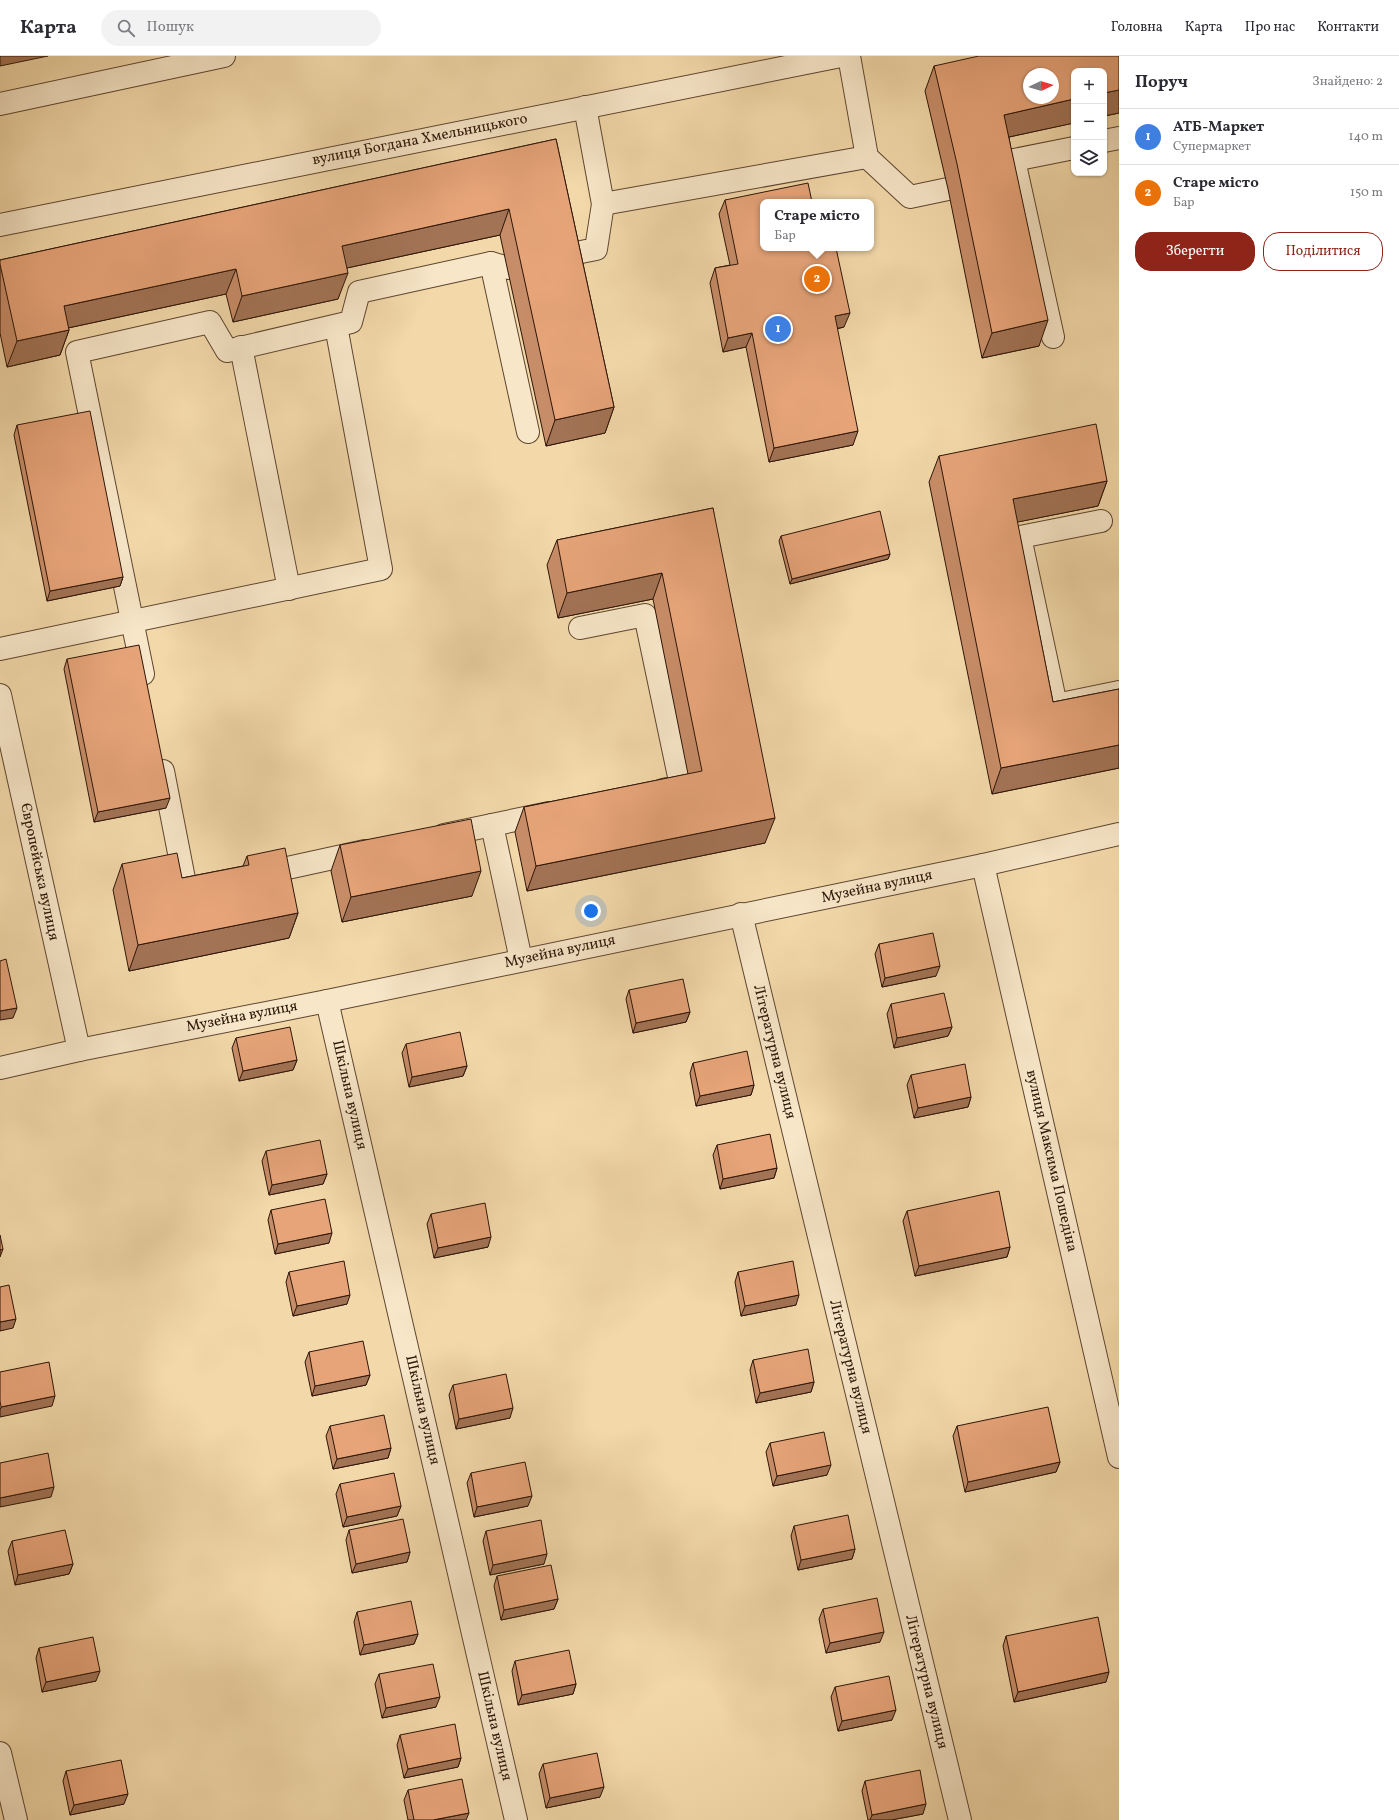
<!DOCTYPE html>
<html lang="uk">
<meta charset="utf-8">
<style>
:root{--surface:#fff;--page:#f2f2f3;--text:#2b2b33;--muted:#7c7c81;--line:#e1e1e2;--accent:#8f2418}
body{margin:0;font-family:Vollkorn,serif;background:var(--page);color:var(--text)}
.controls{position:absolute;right:12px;top:12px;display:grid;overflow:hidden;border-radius:8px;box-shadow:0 1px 3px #0004}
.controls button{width:36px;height:36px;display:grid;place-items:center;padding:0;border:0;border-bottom:1px solid var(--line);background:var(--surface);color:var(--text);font:20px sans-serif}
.compass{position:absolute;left:1023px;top:12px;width:36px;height:36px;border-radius:50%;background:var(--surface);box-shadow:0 1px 3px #0004;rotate:86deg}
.you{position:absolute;left:591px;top:855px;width:14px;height:14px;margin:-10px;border:3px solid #fff;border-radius:50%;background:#1a73e8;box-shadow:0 0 0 6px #1a73e833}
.badge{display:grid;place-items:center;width:26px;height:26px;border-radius:50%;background:var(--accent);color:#fff;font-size:13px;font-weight:700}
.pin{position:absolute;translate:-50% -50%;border:2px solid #fff;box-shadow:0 1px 4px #0006}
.popup{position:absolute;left:760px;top:143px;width:114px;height:52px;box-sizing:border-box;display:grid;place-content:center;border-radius:8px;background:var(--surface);filter:drop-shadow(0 1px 3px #0005);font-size:13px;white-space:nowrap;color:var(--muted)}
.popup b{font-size:15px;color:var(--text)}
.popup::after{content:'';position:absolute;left:50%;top:100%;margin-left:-8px;border:8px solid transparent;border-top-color:var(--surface)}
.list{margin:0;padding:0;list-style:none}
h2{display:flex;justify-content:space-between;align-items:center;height:52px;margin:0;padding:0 16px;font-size:17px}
h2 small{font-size:13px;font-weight:400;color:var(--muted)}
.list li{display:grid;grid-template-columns:26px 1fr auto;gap:12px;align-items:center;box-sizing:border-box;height:56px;padding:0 16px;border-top:1px solid var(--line)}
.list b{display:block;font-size:15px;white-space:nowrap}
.list p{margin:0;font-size:13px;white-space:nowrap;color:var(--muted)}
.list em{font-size:13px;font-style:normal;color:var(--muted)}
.actions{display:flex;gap:8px;padding:12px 16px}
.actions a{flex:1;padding:9px 0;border:1px solid var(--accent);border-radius:16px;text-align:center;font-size:14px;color:var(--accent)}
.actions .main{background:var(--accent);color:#fff}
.icon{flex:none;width:22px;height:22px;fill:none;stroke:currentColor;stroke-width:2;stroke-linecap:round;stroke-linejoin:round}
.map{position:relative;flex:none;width:1119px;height:1764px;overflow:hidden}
header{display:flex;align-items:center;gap:24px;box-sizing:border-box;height:56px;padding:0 20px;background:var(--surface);border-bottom:1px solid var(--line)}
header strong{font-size:19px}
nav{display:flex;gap:22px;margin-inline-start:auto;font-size:14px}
.search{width:280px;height:36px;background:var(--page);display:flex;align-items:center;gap:10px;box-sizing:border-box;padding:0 14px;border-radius:22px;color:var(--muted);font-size:15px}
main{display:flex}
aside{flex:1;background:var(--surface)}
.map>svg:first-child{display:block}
</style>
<header>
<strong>Карта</strong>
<div class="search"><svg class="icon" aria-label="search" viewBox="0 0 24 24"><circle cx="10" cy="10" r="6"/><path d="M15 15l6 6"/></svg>Пошук</div>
<nav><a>Головна</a><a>Карта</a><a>Про нас</a><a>Контакти</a></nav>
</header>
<main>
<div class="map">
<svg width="1119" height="1764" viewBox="0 0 1119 1764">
<rect width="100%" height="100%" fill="#f3d9aa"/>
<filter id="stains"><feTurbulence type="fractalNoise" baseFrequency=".005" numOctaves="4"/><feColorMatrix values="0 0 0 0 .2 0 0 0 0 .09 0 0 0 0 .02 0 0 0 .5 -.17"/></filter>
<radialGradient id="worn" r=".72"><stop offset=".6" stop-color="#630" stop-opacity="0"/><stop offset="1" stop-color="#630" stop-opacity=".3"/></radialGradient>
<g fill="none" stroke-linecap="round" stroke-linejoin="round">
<g stroke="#5e4630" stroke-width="24">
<g id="minor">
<polyline points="849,0 867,101 910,141 948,133"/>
<polyline points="0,48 224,0"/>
<polyline points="585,51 603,148"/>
<polyline points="1104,85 1119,82"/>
<polyline points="1014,104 1053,281"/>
<polyline points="1007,117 1014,104 1074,92"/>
<polyline points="0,169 841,0"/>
<polyline points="566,199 596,193 603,148 867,101"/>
<polyline points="491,207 528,376"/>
<polyline points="241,291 289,533"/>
<polyline points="1101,465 1020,481 1056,649 1119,636"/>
<polyline points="580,572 645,559 681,730 663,734"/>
<polyline points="0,593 381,513 336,270"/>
<polyline points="143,618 77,296 210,266 227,295 351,266 359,236 491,207 508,212"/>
<polyline points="0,639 79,994"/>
<polyline points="163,715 186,833 205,830"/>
<polyline points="492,769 521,904"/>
<polyline points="444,779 549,757"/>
<polyline points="983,809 1119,1401"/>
<polyline points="260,818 365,795"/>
<polyline points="741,858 960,1764"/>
<polyline points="327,945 516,1764"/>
<polyline points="0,1012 79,994 327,945 983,809 1119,778"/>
<polyline points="0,1697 16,1764"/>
</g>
</g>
<use href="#minor" stroke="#f7e6c8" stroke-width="22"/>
</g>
<g fill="#c78d68" stroke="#2d1508">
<polygon points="1119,0 1119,57 1009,81 1039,290 982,302 948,133 925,35 934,10"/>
<polygon points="556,83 614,351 605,377 546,390 500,179 347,212 338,243 233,266 226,238 68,272 69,274 60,299 7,311 0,277 0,204"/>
<polygon points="725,144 763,146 844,271 837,273 853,389 769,406 746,291 723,296 710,227 715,212 730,209 719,158"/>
<polygon points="17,369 123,521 120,530 47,545 14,379"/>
<polygon points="939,400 1107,425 1098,450 1017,466 1053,646 1119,633 1119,712 992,738 929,426"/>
<polygon points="713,452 765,787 527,835 515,776 524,751 688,718 653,543 558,562 547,509 557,484"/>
<polygon points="781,480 890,498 888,503 790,528 779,485"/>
<polygon points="67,603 166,752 94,766 64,613"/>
<polygon points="340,789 472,840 342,866 331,815"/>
<polygon points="247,800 298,857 289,882 129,915 113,834 122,808 182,822 243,810"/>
<polygon points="879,888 936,920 882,931 875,898"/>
<polygon points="629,934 690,956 686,966 633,977 626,943"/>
<polygon points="891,948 952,971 948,980 894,992 887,958"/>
<polygon points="236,982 297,1004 293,1014 239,1025 232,992"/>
<polygon points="406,988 467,1010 463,1020 409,1031 402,997"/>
<polygon points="693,1007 754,1029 751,1039 696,1050 690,1017"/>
<polygon points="911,1019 971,1041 968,1051 914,1062 907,1029"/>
<polygon points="717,1089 777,1112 774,1122 720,1133 713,1099"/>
<polygon points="266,1095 327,1118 323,1128 269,1139 262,1105"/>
<polygon points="271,1154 329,1187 275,1198 268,1164"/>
<polygon points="907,1155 1010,1191 1007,1201 915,1220 903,1165"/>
<polygon points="431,1158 488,1191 434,1202 427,1168"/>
<polygon points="289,1216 347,1248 293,1260 286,1226"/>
<polygon points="738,1216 796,1249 741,1260 735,1226"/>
<polygon points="309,1296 370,1319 366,1329 312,1340 305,1306"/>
<polygon points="753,1304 814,1326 811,1336 756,1347 750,1314"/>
<polygon points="453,1329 510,1362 456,1373 449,1339"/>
<polygon points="330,1370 391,1392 388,1402 333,1413 326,1380"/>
<polygon points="957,1370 1060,1406 1056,1416 965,1436 953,1380"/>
<polygon points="770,1387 827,1419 773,1430 766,1396"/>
<polygon points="471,1417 528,1450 474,1461 467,1427"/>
<polygon points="340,1428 401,1450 397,1460 343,1471 336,1438"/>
<polygon points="794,1470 855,1493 852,1503 798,1514 791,1480"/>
<polygon points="349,1474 410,1496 407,1506 352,1517 346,1484"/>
<polygon points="486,1475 544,1508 490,1519 483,1485"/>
<polygon points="12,1485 73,1508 69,1518 15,1529 8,1495"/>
<polygon points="497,1520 558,1543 554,1553 501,1564 494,1530"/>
<polygon points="823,1553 880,1586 826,1597 819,1563"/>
<polygon points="357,1556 418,1578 414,1588 360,1599 354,1566"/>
<polygon points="1006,1580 1106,1626 1014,1646 1003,1590"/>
<polygon points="39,1592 96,1625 42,1636 36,1602"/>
<polygon points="515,1605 576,1628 573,1638 518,1649 512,1615"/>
<polygon points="379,1618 436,1651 382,1662 375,1628"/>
<polygon points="835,1631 892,1664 838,1675 831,1641"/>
<polygon points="400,1679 461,1702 458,1711 404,1722 397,1689"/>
<polygon points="543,1708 600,1741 546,1752 539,1718"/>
<polygon points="66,1715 124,1748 70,1759 63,1725"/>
<polygon points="865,1725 923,1758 891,1764 868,1764 862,1735"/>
<polygon points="408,1734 466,1764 408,1764 404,1744"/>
</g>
<g fill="#a27355" stroke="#2d1508">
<polygon points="0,0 48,0 0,10"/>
<polygon points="1119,34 1119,57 1104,60 1104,37"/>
<polygon points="1074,43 1074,67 995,84 1004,59"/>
<polygon points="509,153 500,179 333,215 342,190"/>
<polygon points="236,213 226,238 54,275 64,250"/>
<polygon points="348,217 338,243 233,266 242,240"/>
<polygon points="850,257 844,271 829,274 835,260"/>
<polygon points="1048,264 1039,290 982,302 992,277"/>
<polygon points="69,274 60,299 7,311 17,285"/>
<polygon points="752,277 746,291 723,296 728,282"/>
<polygon points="614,351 605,377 546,390 555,364"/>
<polygon points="858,375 853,389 769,406 774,392"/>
<polygon points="1107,425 1098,450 1003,469 1013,443"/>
<polygon points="890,498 888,503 790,528 792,523"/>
<polygon points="662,517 653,543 558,562 567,537"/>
<polygon points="123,521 120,530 47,545 50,535"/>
<polygon points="1119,689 1119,712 992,738 1001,712"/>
<polygon points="170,742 166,752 94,766 98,756"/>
<polygon points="775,762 765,787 527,835 536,810"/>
<polygon points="481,815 472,840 342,866 351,841"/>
<polygon points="298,857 289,882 129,915 138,889"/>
<polygon points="940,910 936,920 882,931 885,922"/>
<polygon points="17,952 13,962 0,964 0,955"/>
<polygon points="690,956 686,966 633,977 636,967"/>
<polygon points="952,971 948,980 894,992 897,982"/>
<polygon points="297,1004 293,1014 239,1025 243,1015"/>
<polygon points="467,1010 463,1020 409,1031 412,1021"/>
<polygon points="754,1029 751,1039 696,1050 700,1040"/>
<polygon points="971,1041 968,1051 914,1062 918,1052"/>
<polygon points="777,1112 774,1122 720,1133 723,1123"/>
<polygon points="327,1118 323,1128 269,1139 272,1129"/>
<polygon points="332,1177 329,1187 275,1198 278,1188"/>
<polygon points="491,1181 488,1191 434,1202 438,1192"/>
<polygon points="1010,1191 1007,1201 915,1220 919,1210"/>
<polygon points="3,1193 0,1201 0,1194"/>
<polygon points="350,1239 347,1248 293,1260 297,1250"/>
<polygon points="799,1239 796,1249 741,1260 745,1250"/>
<polygon points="16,1263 13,1272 0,1275 0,1266"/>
<polygon points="370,1319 366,1329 312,1340 315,1330"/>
<polygon points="814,1326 811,1336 756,1347 760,1337"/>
<polygon points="55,1340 52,1350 0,1361 0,1354 1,1351"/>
<polygon points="513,1352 510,1362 456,1373 459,1363"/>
<polygon points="391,1392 388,1402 333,1413 337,1403"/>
<polygon points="1060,1406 1056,1416 965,1436 968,1426"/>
<polygon points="831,1409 827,1419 773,1430 777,1420"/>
<polygon points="54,1431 51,1441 0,1451 0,1442"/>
<polygon points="532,1440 528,1450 474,1461 477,1451"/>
<polygon points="401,1450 397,1460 343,1471 347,1461"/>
<polygon points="855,1493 852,1503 798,1514 801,1504"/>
<polygon points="410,1496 407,1506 352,1517 356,1508"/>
<polygon points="547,1498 544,1508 490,1519 493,1509"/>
<polygon points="73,1508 69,1518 15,1529 18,1519"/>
<polygon points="558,1543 554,1553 501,1564 504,1554"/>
<polygon points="884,1576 880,1586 826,1597 830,1587"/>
<polygon points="418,1578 414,1588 360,1599 364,1589"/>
<polygon points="100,1615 96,1625 42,1636 46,1626"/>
<polygon points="1109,1616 1106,1626 1014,1646 1018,1636"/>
<polygon points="576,1628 573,1638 518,1649 522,1639"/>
<polygon points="440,1641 436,1651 382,1662 386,1652"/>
<polygon points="896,1654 892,1664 838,1675 842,1665"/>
<polygon points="461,1702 458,1711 404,1722 408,1713"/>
<polygon points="604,1731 600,1741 546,1752 550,1742"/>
<polygon points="128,1738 124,1748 70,1759 74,1749"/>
<polygon points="926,1748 923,1758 891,1764 870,1764 872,1759"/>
<polygon points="469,1757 466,1764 433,1764"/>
</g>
<g fill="#e7a479" stroke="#2d1508" fill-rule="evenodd">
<path d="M979 0H1119V34L1104 37V15H1074V43L1004 59 1048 264 992 277 957 108 934 10ZM1029 18H1053V42H1029Z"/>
<polygon points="556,83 614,351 555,364 509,153 342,190 348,217 242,240 236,213 64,250 69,274 17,285 0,208 0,204"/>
<polygon points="808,127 812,146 763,146 763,192 836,192 850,257 835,260 858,375 774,392 752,277 728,282 715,212 738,208 725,144"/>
<polygon points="90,355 123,521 50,535 17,369"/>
<polygon points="1096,368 1107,425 1013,443 1053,646 1119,633 1119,689 1001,712 939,400"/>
<polygon points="713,452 775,762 536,810 524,751 702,715 662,517 567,537 557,484"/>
<polygon points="880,455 890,498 792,523 781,480"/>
<polygon points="139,589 170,742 98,756 67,603"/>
<polygon points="471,763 481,815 351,841 340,789"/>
<polygon points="285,792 298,857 138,889 122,808 177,797 182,822 249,809 247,800"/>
<polygon points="933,877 940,910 885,922 879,888"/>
<polygon points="6,903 17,952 0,955 0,905"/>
<polygon points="683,923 690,956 636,967 629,934"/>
<polygon points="944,937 952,971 897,982 891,948"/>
<polygon points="290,971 297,1004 243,1015 236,982"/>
<polygon points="460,976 467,1010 412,1021 406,988"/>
<polygon points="747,995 754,1029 700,1040 693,1007"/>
<polygon points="965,1008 971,1041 918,1052 911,1019"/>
<polygon points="770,1078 777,1112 723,1123 717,1089"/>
<polygon points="320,1084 327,1118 272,1129 266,1095"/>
<polygon points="999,1135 1010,1191 919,1210 907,1155"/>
<polygon points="325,1143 332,1177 278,1188 271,1154"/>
<polygon points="485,1147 491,1181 438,1192 431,1158"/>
<polygon points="0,1179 3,1193 0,1194"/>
<polygon points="344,1205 350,1239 297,1250 289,1216"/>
<polygon points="793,1205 799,1239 745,1250 738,1216"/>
<polygon points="9,1229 16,1263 0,1266 0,1231"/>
<polygon points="363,1285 370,1319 315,1330 309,1296"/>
<polygon points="808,1293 814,1326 760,1337 753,1304"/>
<polygon points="49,1306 55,1340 1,1351 0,1345 0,1316"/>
<polygon points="506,1318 513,1352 459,1363 453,1329"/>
<polygon points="1048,1351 1060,1406 968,1426 957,1370"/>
<polygon points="384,1359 391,1392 337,1403 330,1370"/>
<polygon points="824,1376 831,1409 777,1420 770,1387"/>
<polygon points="48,1397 54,1431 0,1442 0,1407"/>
<polygon points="525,1406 532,1440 477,1451 471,1417"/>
<polygon points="394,1417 401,1450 347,1461 340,1428"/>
<polygon points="848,1459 855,1493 801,1504 794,1470"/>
<polygon points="403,1463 410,1496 356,1508 349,1474"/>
<polygon points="541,1464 547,1498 493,1509 486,1475"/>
<polygon points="65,1474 73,1508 18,1519 12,1485"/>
<polygon points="551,1509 558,1543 504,1554 497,1520"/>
<polygon points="877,1542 884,1576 830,1587 823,1553"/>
<polygon points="411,1545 418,1578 364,1589 357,1556"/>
<polygon points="1098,1561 1109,1616 1018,1636 1006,1580"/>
<polygon points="93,1581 100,1615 46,1626 39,1592"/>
<polygon points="569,1594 576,1628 522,1639 515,1605"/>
<polygon points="433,1608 440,1641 386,1652 379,1618"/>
<polygon points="889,1620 896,1654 842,1665 835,1631"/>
<polygon points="455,1668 461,1702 408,1713 400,1679"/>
<polygon points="597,1697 604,1731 550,1742 543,1708"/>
<polygon points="121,1704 128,1738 74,1749 66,1715"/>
<polygon points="920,1714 926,1748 872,1759 865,1725"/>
<polygon points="462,1723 469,1757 433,1764 414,1764 408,1734"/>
</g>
<g text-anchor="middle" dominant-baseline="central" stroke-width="3.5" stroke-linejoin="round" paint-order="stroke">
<g font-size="15" fill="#2d1508" stroke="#f7e6c8">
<text transform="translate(420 84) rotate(-11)">вулиця Богдана Хмельницького</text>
<text transform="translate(39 816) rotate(78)">Європейська вулиця</text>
<text transform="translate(877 831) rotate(-12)">Музейна вулиця</text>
<text transform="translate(560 896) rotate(-12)">Музейна вулиця</text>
<text transform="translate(242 961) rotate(-11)">Музейна вулиця</text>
<text transform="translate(774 996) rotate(76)">Літературна вулиця</text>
<text transform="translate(349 1039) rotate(77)">Шкільна вулиця</text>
<text transform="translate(1051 1105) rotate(77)">вулиця Максима Пошедіна</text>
<text transform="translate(850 1311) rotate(76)">Літературна вулиця</text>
<text transform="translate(422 1354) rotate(77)">Шкільна вулиця</text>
<text transform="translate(926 1626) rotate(76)">Літературна вулиця</text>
<text transform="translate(494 1670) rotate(77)">Шкільна вулиця</text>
</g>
</g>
<rect width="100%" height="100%" filter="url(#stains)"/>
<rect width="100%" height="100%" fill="url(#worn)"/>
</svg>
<div class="controls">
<button>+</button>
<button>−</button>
<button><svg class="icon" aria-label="layers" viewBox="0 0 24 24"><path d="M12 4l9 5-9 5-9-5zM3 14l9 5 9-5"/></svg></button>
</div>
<svg class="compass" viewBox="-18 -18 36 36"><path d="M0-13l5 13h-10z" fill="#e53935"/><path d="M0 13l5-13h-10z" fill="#7c7c81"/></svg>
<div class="you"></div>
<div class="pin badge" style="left:778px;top:273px;background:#3f7fe0">1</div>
<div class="pin badge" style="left:817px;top:223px;background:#e8710a">2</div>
<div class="popup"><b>Старе місто</b>Бар</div>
</div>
<aside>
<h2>Поруч<small>Знайдено: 2</small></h2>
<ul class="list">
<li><span class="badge" style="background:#3f7fe0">1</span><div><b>АТБ-Маркет</b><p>Супермаркет</p></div><em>140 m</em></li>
<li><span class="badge" style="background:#e8710a">2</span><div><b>Старе місто</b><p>Бар</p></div><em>150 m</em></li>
</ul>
<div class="actions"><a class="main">Зберегти</a><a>Поділитися</a></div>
</aside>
</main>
